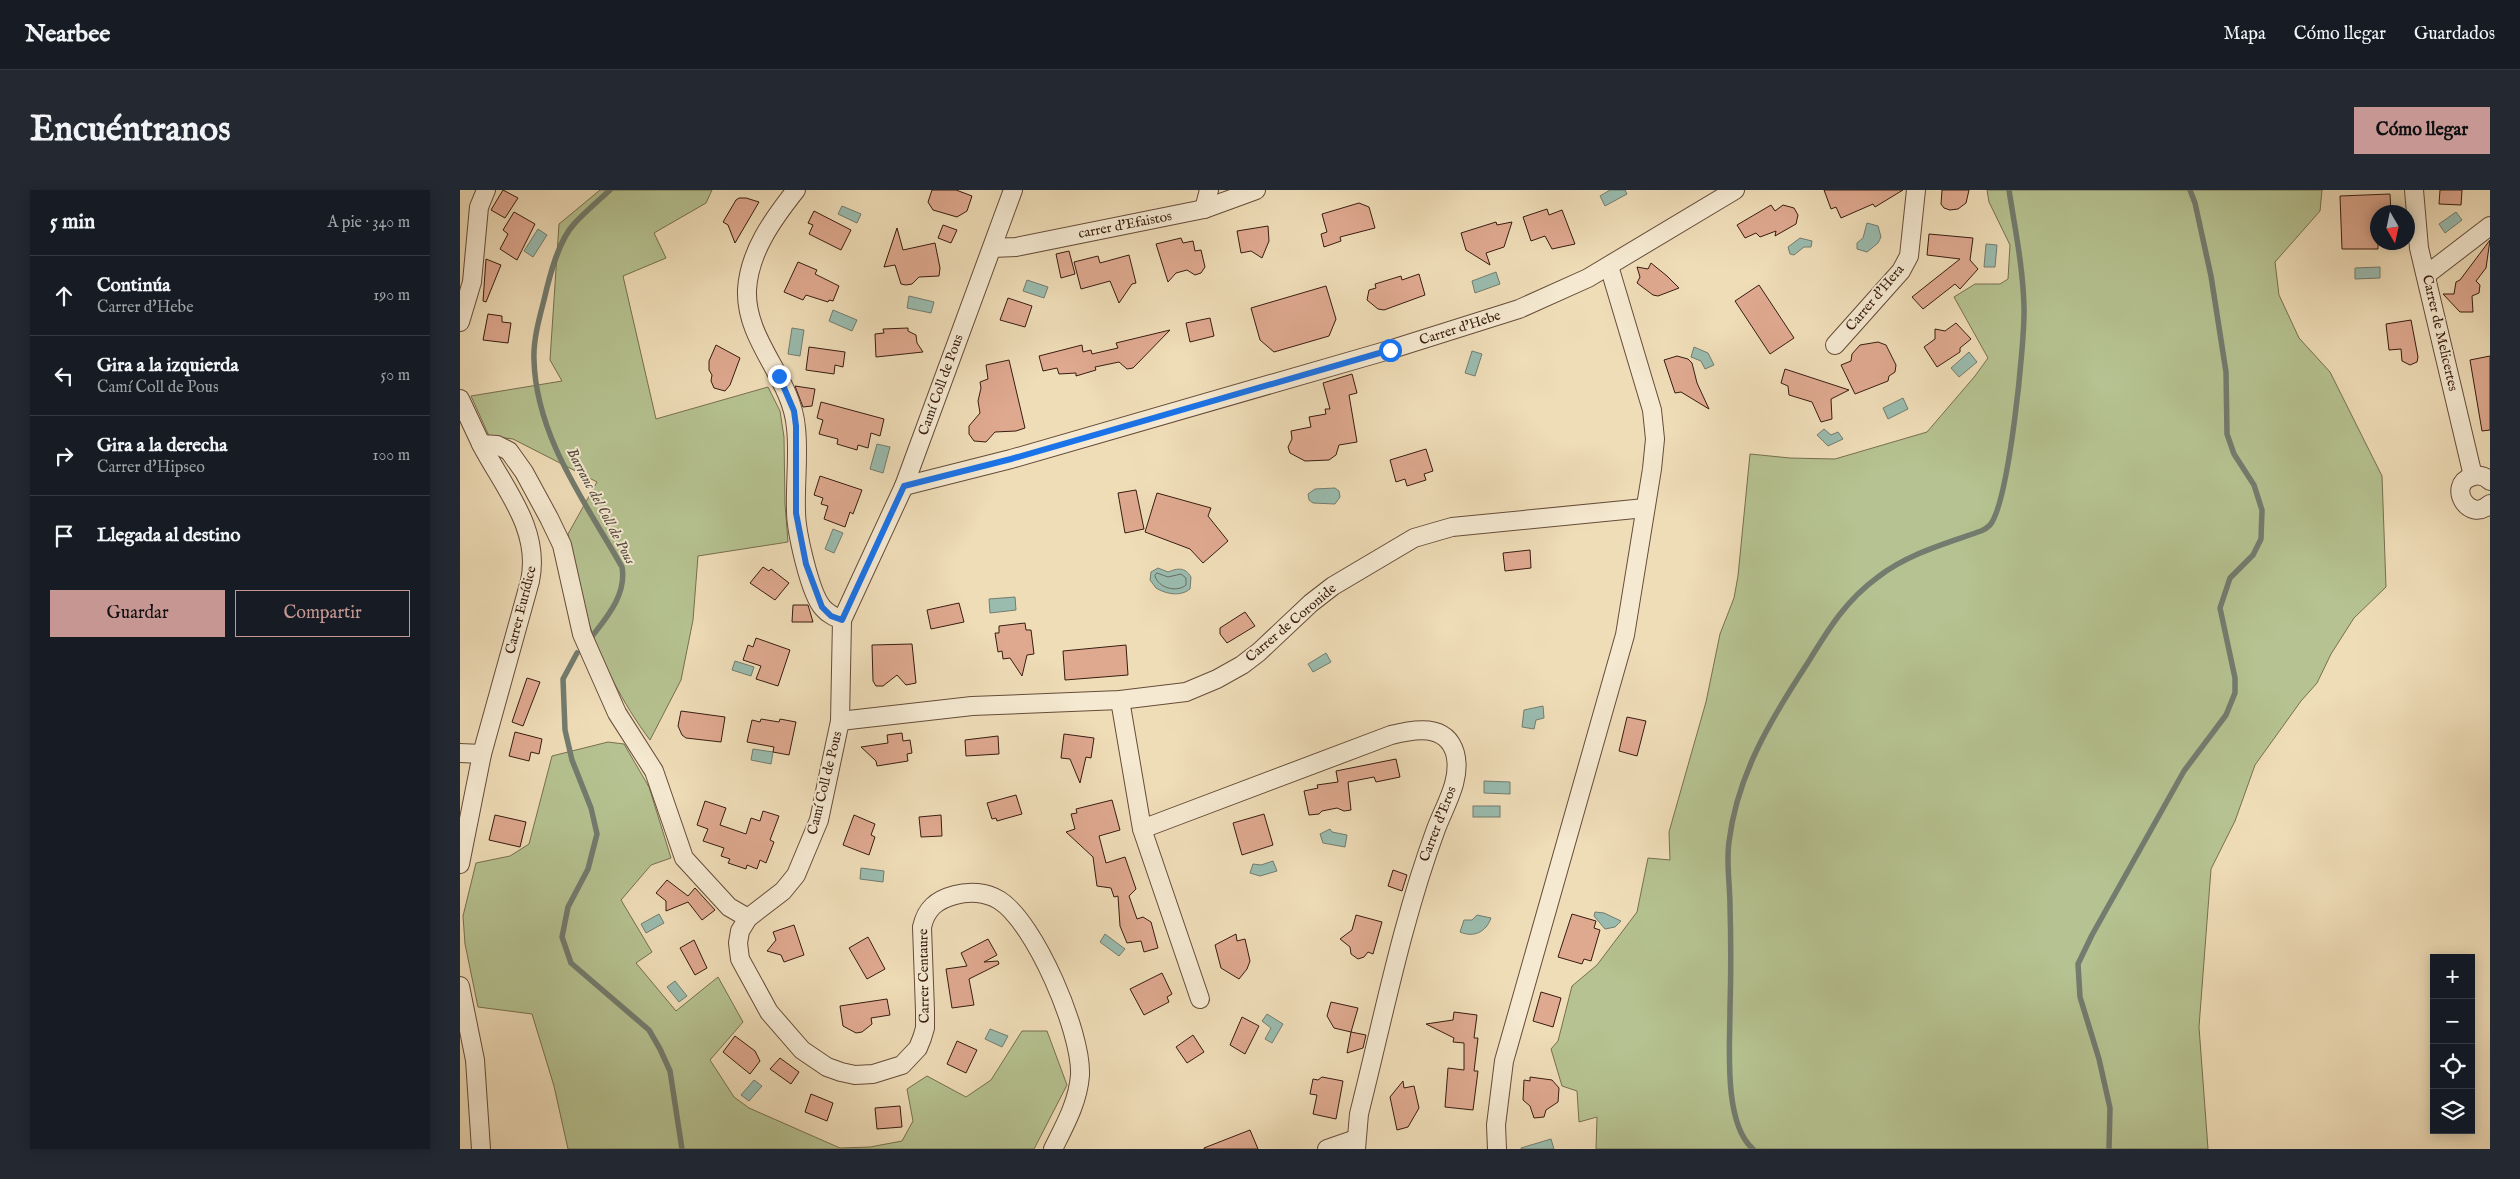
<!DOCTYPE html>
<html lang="es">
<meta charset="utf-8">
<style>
:root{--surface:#171b24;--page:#242831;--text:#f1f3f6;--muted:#9ea1a6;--line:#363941;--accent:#c59692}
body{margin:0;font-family:"IM FELL English",serif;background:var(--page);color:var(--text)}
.controls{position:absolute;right:15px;bottom:15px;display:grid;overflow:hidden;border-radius:0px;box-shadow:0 2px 12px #0003}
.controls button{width:45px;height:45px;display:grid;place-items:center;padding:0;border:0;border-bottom:1px solid var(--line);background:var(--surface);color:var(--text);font:25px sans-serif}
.compass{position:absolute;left:1910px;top:15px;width:45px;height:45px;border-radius:50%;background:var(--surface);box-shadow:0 2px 12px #0003;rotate:171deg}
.stop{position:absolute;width:15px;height:15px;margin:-11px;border:4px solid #1a73e8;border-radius:50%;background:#fff}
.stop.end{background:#1a73e8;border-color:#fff;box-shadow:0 1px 5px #0008}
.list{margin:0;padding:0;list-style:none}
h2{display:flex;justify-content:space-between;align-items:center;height:65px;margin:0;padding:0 20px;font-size:21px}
h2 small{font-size:16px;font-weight:400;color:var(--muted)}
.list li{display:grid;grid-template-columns:32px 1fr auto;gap:15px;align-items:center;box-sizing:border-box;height:80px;padding:0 20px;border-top:1px solid var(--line)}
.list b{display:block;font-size:19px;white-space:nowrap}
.list p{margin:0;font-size:16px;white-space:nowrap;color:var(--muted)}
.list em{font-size:16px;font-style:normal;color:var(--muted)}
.actions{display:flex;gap:10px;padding:15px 20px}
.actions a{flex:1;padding:11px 0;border:1px solid var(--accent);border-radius:0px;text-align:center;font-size:18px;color:var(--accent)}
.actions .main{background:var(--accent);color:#111}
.icon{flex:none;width:28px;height:28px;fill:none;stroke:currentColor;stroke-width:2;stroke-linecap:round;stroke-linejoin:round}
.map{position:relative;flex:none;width:2030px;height:959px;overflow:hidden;border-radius:0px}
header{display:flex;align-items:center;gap:30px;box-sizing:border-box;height:70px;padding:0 25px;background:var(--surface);border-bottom:1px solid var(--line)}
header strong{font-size:24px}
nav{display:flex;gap:28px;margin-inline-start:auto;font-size:18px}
.intro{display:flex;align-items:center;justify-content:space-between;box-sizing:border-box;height:120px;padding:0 30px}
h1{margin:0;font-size:35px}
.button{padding:12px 22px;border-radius:0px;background:var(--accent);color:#111;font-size:18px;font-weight:700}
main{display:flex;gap:30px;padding:0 30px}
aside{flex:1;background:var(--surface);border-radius:0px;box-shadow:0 2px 12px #0003}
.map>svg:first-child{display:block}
</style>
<header>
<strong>Nearbee</strong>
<nav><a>Mapa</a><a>Cómo llegar</a><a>Guardados</a></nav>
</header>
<div class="intro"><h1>Encuéntranos</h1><a class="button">Cómo llegar</a></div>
<main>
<aside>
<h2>5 min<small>A pie · 340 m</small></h2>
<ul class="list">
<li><svg class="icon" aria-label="ahead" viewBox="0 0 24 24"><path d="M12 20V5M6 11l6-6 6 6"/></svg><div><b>Continúa</b><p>Carrer d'Hebe</p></div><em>190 m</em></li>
<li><svg class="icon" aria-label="left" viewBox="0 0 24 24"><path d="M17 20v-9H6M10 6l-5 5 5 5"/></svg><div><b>Gira a la izquierda</b><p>Camí Coll de Pous</p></div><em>50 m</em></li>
<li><svg class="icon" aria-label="right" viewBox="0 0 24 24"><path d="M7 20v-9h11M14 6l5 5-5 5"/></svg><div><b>Gira a la derecha</b><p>Carrer d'Hipseo</p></div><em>100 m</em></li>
<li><svg class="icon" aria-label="arrive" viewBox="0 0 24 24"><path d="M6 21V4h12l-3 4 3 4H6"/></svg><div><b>Llegada al destino</b></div></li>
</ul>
<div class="actions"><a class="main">Guardar</a><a>Compartir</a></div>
</aside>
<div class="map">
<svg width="2030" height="959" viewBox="0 0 2030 959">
<rect width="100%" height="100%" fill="#efddb8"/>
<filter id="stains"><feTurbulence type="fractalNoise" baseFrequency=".004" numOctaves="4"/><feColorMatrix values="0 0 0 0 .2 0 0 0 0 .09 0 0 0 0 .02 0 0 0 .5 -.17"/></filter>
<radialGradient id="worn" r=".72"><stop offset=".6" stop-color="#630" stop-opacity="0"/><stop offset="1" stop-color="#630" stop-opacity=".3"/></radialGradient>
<g fill="#b6c291" stroke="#776f50">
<path d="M140 0H252L246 13 194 43 206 68 163 86 196 229 308 197 320 221 324 247 325 314 328 352 238 366 233 430 221 490 190 550C163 514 140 470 127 427 119 400 114 371 108 344L137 292 53 249 29 246 11 206 102 191 90 170 99 34Z"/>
<polygon points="1527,0 1862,0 1860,21 1815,72 1819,105 1839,148 1870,182 1922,286 1926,397 1894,428 1871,464 1857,493 1841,511 1795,575 1775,631 1751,679 1739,837 1748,959 1136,959 1137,927 1119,932 1117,901 1102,896 1091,859 1098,851 1112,796 1137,775 1177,722 1188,668 1210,670 1209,642 1246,512 1260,444 1274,408 1278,386 1290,264 1330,268 1375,269 1467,242 1515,186 1528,168 1494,107 1515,94 1540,94 1548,89 1550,55 1529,12"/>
<polygon points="148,552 164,554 189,597 211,668 191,675 161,710 192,762 176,773 216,821 258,787 283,832 250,870 274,907 289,918 380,958 410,957 442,951 453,931 447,899 467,886 506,907 531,890 562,841 587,841 607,895 574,959 108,959 94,896 72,824 18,817 5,754 3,726 16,673 50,666 69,654 92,566"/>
</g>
<g fill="#9abcaf" stroke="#737c6f">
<polygon points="1150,0 1165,0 1167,4 1145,16 1140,6"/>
<polygon points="382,16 401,24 397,33 378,24"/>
<polygon points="1996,22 2002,30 1985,43 1979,34"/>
<polygon points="1407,33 1418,36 1421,47 1418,53 1407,62 1397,59 1397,53 1403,48"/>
<polygon points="78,39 87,45 73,67 64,61"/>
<polygon points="1340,48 1352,51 1351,57 1344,57 1334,65 1330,64 1328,57"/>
<polygon points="1526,54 1537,55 1535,77 1524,77"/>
<polygon points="1920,77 1920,88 1895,89 1895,78"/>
<polygon points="1036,82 1040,94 1015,103 1012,91"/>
<polygon points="567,90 588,97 584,108 563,101"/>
<polygon points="449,106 474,112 471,123 447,118"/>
<polygon points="373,120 397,130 392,141 369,131"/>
<polygon points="332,138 344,140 340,166 328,164"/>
<polygon points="1234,157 1248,163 1254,175 1245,179 1241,171 1231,167"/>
<polygon points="1012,161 1022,164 1015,186 1005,183"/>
<polygon points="1509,162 1517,172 1499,187 1491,178"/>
<polygon points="1443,208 1448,219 1428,229 1423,218"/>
<polygon points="1364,239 1371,245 1378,242 1383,249 1368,256 1357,245"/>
<polygon points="417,254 430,257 423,283 410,279"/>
<polygon points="875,298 879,301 880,307 875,314 853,313 849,310 848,304 855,299"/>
<polygon points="373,339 383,343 374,363 365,359"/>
<path d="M698 378 708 382C718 378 725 377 731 387L730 399C720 407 706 404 696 398L690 390 691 382Z"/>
<polygon points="555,407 556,420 530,423 529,409"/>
<polygon points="866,463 871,472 853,482 848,474"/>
<polygon points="275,471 294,477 291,486 272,480"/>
<polygon points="1083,516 1084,528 1076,530 1074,539 1062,537 1064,520"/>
<polygon points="293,559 313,562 311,574 291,570"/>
<polygon points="1024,591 1050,592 1050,604 1024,603"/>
<rect x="1013" y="616" width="27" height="11"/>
<polygon points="870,639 872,642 887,645 885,657 863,653 860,644"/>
<polygon points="813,671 817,681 800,686 790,683 793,674 801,675"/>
<polygon points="401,678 424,681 423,692 400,689"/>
<polygon points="1135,722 1144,723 1161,731 1155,737 1145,739 1134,726"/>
<polygon points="199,724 204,733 186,743 181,734"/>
<path d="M1017 725 1031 728C1026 742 1014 748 1000 742L1004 730H1012Z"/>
<polygon points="645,744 665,759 659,766 640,752"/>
<polygon points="215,791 227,806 219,812 207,797"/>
<polygon points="807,824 823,834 812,853 805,849 811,838 802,831"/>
<polygon points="530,839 548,846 542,857 525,849"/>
<polygon points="294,890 302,896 289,911 281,905"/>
<polygon points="1091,949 1094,959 1061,959 1061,958"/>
</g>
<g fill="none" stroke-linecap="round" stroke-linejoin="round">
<path stroke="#696c5f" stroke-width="1" d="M697 383 708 387 721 384 726 388V395C717 403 698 398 695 386Z"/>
<g stroke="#737c6f" stroke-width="5.5">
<path d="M130 449C146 428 167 405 162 377 126 313 76 247 74 170 73 151 79 129 84 110 89 88 98 51 114 34 125 22 138 11 150 0"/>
<polyline points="117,463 103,489 105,540 112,570 131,618 137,644 128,679 108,717 102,747 111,773 189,840 200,859 210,881 222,959"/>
<path d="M1293 959C1263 933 1270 855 1270 818 1271 784 1271 750 1270 716 1270 695 1266 672 1269 652 1277 585 1311 529 1347 474 1368 440 1385 411 1418 387 1447 364 1487 353 1521 341 1524 340 1528 337 1530 335 1549 312 1565 152 1564 117 1563 77 1555 39 1549 0"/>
<polyline points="1649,959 1650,918 1639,869 1620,807 1618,774 1632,745 1724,581 1766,525 1775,503 1775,488 1760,418 1770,388 1793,365 1801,349 1802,320 1794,295 1774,264 1767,244 1766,182 1751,86 1735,13 1730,0"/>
</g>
</g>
<g fill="#dfa990" stroke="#381c0f">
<polygon points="43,0 58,8 45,28 31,20"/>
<polygon points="472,0 496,0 512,6 507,21 497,27 473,20 468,12"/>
<polygon points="1364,0 1443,0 1415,17 1413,14 1381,28 1376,17 1371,19"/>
<polygon points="1482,0 1509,0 1506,13 1498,19 1490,20 1484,18 1481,14"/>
<polygon points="1980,0 2002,0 2001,15 1979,14"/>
<polygon points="1930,4 1931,22 1918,22 1918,59 1882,59 1880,6"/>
<polygon points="279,8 286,8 299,12 275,53 268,35 263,32 276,10"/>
<polygon points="899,13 909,17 915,38 880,47 881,51 864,57 861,44 867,42 862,24"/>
<polygon points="1311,15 1315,21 1323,15 1334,18 1338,25 1336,34 1315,46 1316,41 1300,47 1296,43 1285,48 1277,35"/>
<polygon points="1087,19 1089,25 1102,20 1115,54 1092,59 1085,46 1071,51 1063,27"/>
<polygon points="354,21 391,40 381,60 349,44 353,35 348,33"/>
<polygon points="54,22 75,34 57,70 40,59 48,44 43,40"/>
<polygon points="1036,32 1037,35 1052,32 1044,57 1026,63 1030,75 1006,60 1001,43"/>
<polygon points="483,35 497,40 491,53 478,48"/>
<polygon points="808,36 809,51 802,68 791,61 781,63 777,41"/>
<polygon points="437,38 443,60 475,53 480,78 479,86 459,87 452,94 446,95 441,94 435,75 424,77"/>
<polygon points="1469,44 1513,48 1510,70 1518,79 1500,99 1495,94 1463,119 1452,107 1500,69 1467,65"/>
<polygon points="721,48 723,53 733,51 735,61 741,60 745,77 741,83 735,85 727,80 716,83 708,92 696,54"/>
<polygon points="2030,50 2026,78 2016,91 2020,95 2019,103 2012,106 2013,122 2000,122 1983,104 1994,104 1996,92 2000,90"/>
<polygon points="609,61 615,84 601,88 596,64"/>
<polygon points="669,65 676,93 672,94 659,113 650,91 621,99 614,72 638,66 640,73"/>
<polygon points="26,69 41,75 26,112 23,111"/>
<polygon points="338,72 357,80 355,84 379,96 373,111 369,110 368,112 346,105 343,110 324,102"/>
<polygon points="1191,73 1207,86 1219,98 1198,106 1193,105 1177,93 1180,87 1177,77 1188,79"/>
<polygon points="959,84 965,105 924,120 918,119 907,110 909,100 916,98 915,94 941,86 942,90"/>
<polygon points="1299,95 1334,148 1310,164 1275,111"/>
<polygon points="866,96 876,129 869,146 814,162 800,150 791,118"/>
<polygon points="548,108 572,116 565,137 540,130"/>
<polygon points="28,124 42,126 42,132 51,133 48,153 23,150"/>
<polygon points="750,128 754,146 730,152 726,133"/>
<polygon points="1951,130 1958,167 1957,172 1950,175 1942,171 1941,159 1929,160 1926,134"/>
<polygon points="1496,133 1511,149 1500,158 1500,162 1477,177 1464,157 1475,149 1475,139 1485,141"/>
<polygon points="448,138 448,141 456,145 457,153 463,162 416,167 415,144 424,143 423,139"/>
<polygon points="710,140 673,178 667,179 659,172 635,177 636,180 616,186 616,183 599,184 597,178 583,181 579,166 622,155 623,162 631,160 632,164 658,158 656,153"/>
<polygon points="1418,152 1426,155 1436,175 1435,182 1429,186 1428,191 1395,204 1381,175 1391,171 1392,164 1400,155"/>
<polygon points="256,155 280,168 270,195 265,201 254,198 251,191 252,185 249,180 249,171"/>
<polygon points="349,157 385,162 383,177 375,175 374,184 346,180"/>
<polygon points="1217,166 1228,169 1232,173 1237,193 1249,219 1221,202 1215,203 1204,170"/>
<polygon points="2030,166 2030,240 2022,241 2010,170"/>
<polygon points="549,170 565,238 556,241 535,242 526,252 514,251 509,244 509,236 520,223 518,211 521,198 520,192 528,189 526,175"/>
<polygon points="1325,179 1389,200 1371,209 1372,229 1361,232 1352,212 1329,205 1328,196 1321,193"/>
<polygon points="892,184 897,203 889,205 897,252 879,255 876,265 869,270 845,271 830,263 828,257 832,249 831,241 851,237 849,227 866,224 865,219 870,219 863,193"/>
<polygon points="335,196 355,199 352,216 343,217"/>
<polygon points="361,212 424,229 420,246 411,243 408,258 398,255 397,260 377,254 378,249 359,244 363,230 357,228"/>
<polygon points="966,259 973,281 964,284 966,290 947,296 945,289 936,292 930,270"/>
<polygon points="360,286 402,300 393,324 390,322 385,337 364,329 368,316 361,314 363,308 354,305"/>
<polygon points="676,300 684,339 665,343 658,303"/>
<polygon points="697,303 751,318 748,326 768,351 743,373 730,359 685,342"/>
<polygon points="1070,360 1071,378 1045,381 1043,363"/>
<polygon points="303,377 309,381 311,379 329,393 315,410 290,393"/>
<polygon points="499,413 504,432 471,439 467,420"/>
<polygon points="333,415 348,415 353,432 332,432"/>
<polygon points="785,422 795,436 767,453 760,444 760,438"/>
<polygon points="565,433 566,440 571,440 574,464 567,465 562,486 550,468 543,469 542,461 538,462 535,443 539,443 539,436"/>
<polygon points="296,448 330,460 318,496 296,489 301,476 283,470 288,455 293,457"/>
<polygon points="452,454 456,493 446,495 437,485 423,496 416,496 413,491 412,455"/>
<polygon points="666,455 668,485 605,490 603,461"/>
<polygon points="67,488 80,492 63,536 52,532"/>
<polygon points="221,521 265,527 261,552 226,548 222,545 218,536"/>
<polygon points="1167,527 1186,531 1177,566 1159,561"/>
<polygon points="301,529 319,532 320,529 336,532 329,565 313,562 314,557 287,552 292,530 300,532"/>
<polygon points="55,542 82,549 79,564 71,562 69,571 49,566"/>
<polygon points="442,543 443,551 450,550 452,563 447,564 448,571 417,576 416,571 401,557 428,553 427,545"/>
<polygon points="604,544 634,548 631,568 626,567 620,593 610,569 601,568"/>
<polygon points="538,546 539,564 506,566 505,550"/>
<polygon points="936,569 940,587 916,592 914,587 888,592 891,620 884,621 877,618 862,621 859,624 849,625 844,601 858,598 857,595 878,592 876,581"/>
<polygon points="556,605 562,624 537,631 536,628 532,629 527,613"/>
<polygon points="652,610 660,640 639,646 646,673 665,667 676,699 669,706 677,729 683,727 691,732 698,758 684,762 681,751 667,753 660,736 658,706 654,707 651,698 637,696 633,667 606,642 615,639 611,624 617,623 616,619"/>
<polygon points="245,611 266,618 260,635 286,644 291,628 300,631 303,621 319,626 310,650 314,652 306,673 300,670 297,679 287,675 286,679 268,673 270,669 261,666 264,658 243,651 248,639 237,635"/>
<polygon points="804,624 813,655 782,665 773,633"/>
<polygon points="35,625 66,632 60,657 29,650"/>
<polygon points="394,625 415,634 411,645 415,647 409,665 383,655"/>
<polygon points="481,625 482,646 461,647 459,627"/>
<polygon points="933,680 947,685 942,701 928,696"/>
<polygon points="207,690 228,706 235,698 255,720 242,730 228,712 206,721 206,711 196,703"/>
<polygon points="1112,724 1136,731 1134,738 1140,740 1131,771 1124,769 1122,774 1098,767"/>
<polygon points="896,725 922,732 913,764 908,762 904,767 898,769 891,764 890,757 880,749 892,740"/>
<polygon points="334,735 344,765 324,772 321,765 307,761 316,750 313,742"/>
<polygon points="776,744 777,751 785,749 790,771 787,779 779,789 761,778 755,755"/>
<polygon points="408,747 425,779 407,789 389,758"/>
<polygon points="528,749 537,765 524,772 538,771 539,774 509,789 514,815 492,818 486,779 507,776 501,763"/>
<polygon points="234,750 247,778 235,785 220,758"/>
<polygon points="702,783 712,804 707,807 709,812 684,825 670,799"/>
<polygon points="1081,802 1101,808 1093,837 1073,831"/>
<polygon points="427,809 430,825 411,828 412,834 402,842 396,843 383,836 380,816"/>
<polygon points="871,812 898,818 891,842 874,838 867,826"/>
<polygon points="994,822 1017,825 1014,848 1018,848 1014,881 1018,881 1013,920 985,917 988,878 1004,880 1004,853 993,852 994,848 966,834 993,830"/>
<polygon points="782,827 799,836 785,864 770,855"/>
<polygon points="891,842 906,845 903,858 887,863"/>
<polygon points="733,845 744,862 727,873 716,857"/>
<polygon points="275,846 295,861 300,871 290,884 263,862"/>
<polygon points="497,851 517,860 506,883 487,874"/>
<polygon points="320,868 339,882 331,894 310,879"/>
<polygon points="862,887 883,891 876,929 853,924 857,905 850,904 853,889 858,890"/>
<polygon points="1070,887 1092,890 1099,898 1098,912 1086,920 1084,927 1074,928 1070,916 1063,910 1064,890 1070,891"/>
<polygon points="943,891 944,898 954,896 959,918 948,937 937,940 930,907"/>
<polygon points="351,904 373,913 367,931 345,922"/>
<polygon points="440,916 442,937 417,939 415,918"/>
<polygon points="790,940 798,959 744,959 744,958"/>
</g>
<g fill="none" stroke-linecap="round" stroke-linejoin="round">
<g stroke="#664c39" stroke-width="20">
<g id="minor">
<path d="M336 0C313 29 289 62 287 100 285 151 332 188 336 238 339 265 335 293 336 321 336 341 350 404 363 418 368 424 375 427 382 430"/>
<path d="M553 0 444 296 382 430 380 531 359 630 336 685 323 701 288 728 280 741 278 753 280 769 309 822 342 860 367 877 381 882 395 885 413 884 442 875 458 858 462 848 465 838V821L462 737C466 719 476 710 495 705 509 701 526 702 539 710 575 732 622 843 620 885 618 912 605 935 593 959"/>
<polyline points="1954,0 1959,58 2013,286"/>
<polyline points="744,19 749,0"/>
<polyline points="532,58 556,57 744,19 796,0"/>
<polyline points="1966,85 2030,36"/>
<polyline points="0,132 12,92 19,17 26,0"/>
<polyline points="1375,155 1441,81 1449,66 1456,0"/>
<path d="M0 209C7 224 14 239 21 254 44 298 81 339 70 391L22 564 0 674"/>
<polyline points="21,254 37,255 49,261 64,282 89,328 102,355 122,444 157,523 194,581 224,668 269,717 288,728"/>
<path d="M2030 291C2025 286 2018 284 2011 287 1987 295 2008 334 2030 314"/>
<polyline points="444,296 551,269 929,160 1059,119 1128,88 1275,0"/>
<path d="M660 510 682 639 931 545C954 539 986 533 995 563 1002 589 985 615 976 639 942 731 923 829 899 924L896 959"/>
<polyline points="380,531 512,516 660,510 726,502 757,489 782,475 799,462 851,413 873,396 954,348 992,337 1185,318"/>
<polyline points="0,563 22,564"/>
<polyline points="682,639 740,809"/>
<polyline points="0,796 15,870 21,959"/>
<polyline points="867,959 896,949"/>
<polyline points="1037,959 1036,935 1044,871 1165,445 1192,279 1195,249 1192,220 1149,76"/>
</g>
</g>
<use href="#minor" stroke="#f5e9d1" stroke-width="18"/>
</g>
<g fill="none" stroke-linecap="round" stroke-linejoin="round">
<polyline stroke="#1a73e8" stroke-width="6" points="319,186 334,221 336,236 336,323 346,374 362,417 371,426 382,430 444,296 551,269 930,160"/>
</g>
<g text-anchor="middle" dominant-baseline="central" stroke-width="4" stroke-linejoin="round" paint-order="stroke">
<g font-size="14" fill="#381c0f" stroke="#f5e9d1">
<text transform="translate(665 35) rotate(-11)">carrer d'Efaistos</text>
<text transform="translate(1415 108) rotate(-50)">Carrer d'Hera</text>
<text transform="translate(1000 138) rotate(-18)">Carrer d'Hebe</text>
<text transform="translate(1980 143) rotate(77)">Carrer de Melicertes</text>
<text transform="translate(481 195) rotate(-70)">Camí Coll de Pous</text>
<text transform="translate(61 420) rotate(-76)">Carrer Eurídice</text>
<text transform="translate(831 433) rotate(-40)">Carrer de Coronide</text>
<text transform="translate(365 593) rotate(-76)">Camí Coll de Pous</text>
<text transform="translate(978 634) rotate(-69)">Carrer d'Eros</text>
<text transform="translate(464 786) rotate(-91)">Carrer Centaure</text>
</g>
<g font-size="15" font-style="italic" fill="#554c3f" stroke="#f5e9d1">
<text transform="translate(141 316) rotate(62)">Barranc del Coll de Pous</text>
</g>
</g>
<rect width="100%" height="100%" filter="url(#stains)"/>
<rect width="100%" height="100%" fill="url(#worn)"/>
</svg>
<div class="controls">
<button>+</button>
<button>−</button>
<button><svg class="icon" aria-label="locate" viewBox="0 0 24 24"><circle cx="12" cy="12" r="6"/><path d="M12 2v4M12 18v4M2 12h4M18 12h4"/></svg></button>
<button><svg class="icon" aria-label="layers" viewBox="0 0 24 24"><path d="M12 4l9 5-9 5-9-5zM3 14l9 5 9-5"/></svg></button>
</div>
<svg class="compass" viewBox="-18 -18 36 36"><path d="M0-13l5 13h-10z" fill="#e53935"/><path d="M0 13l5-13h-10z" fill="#9ea1a6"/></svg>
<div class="stop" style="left:930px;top:160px"></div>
<div class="stop end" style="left:319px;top:186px"></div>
</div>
</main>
